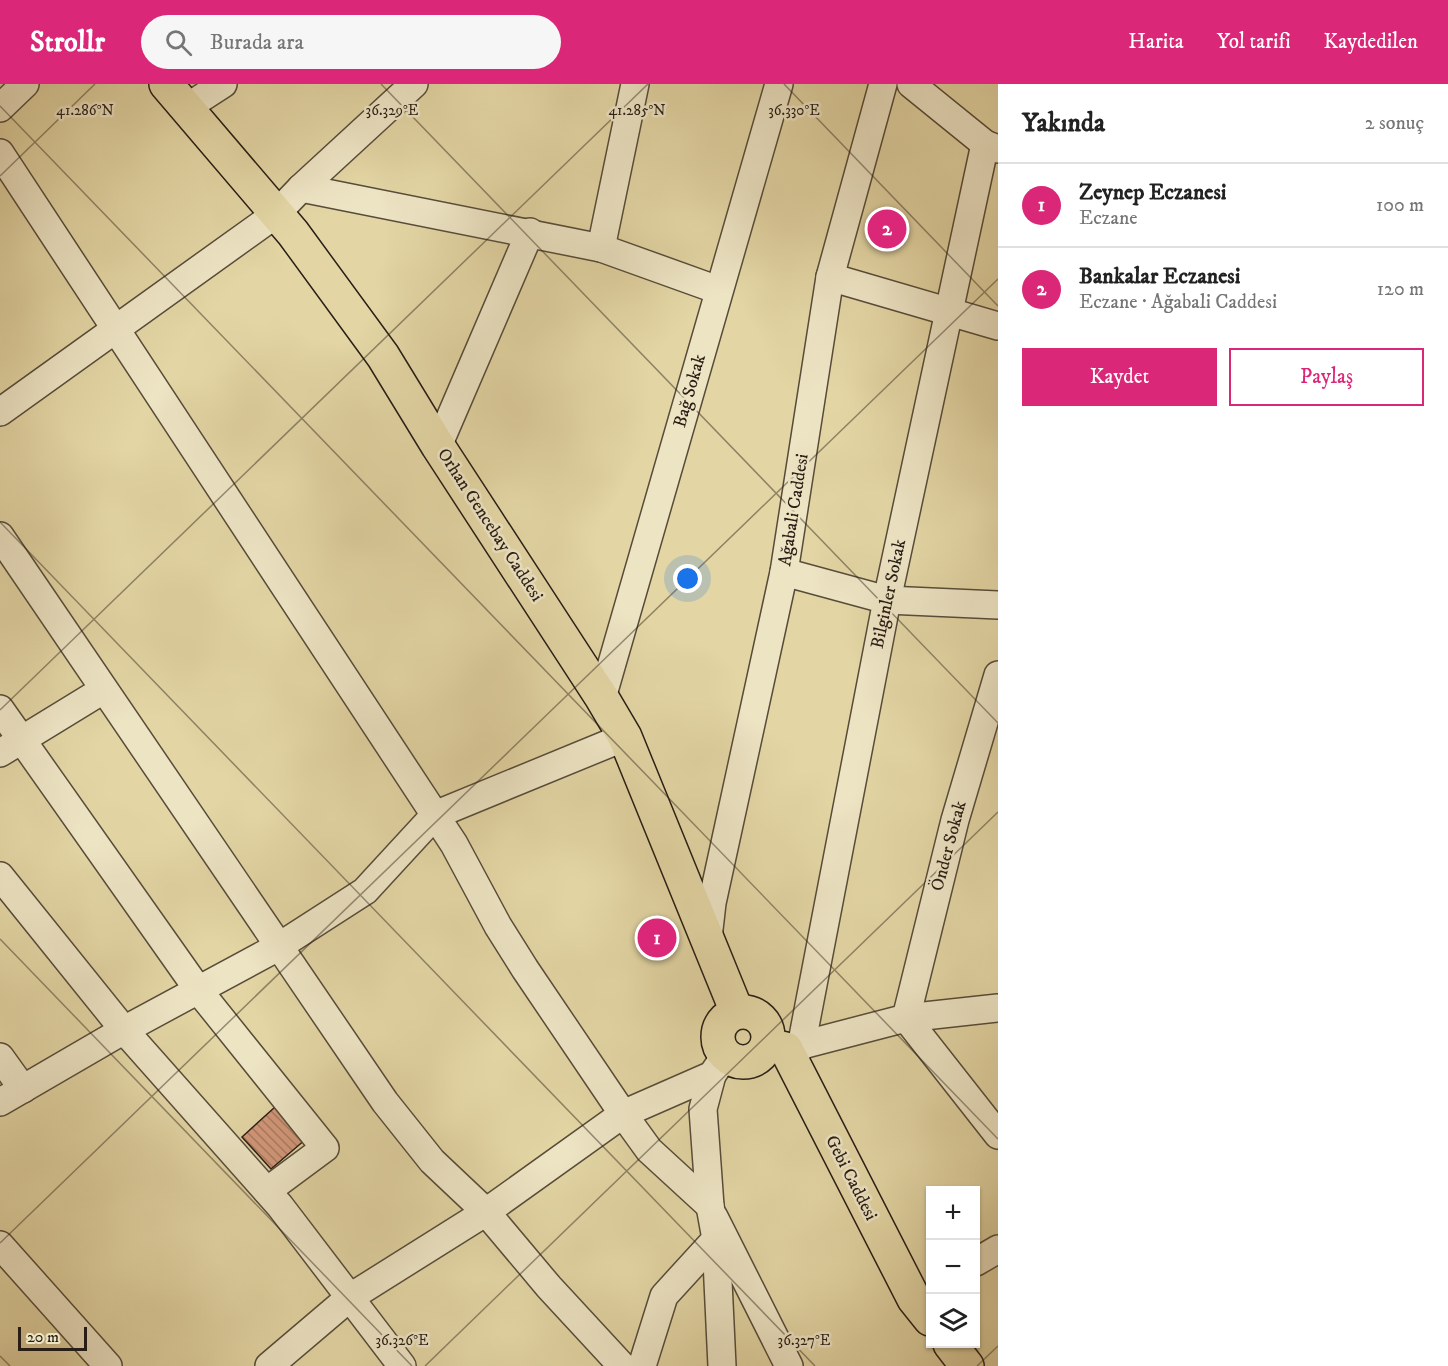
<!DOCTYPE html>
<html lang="tr">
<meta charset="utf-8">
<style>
:root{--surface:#fff;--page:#f6f6f6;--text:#222;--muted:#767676;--line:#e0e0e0;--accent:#db2777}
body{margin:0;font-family:"IM FELL DW Pica",serif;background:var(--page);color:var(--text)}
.controls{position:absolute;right:18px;bottom:18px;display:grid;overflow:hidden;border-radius:0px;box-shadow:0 2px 4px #0004}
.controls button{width:54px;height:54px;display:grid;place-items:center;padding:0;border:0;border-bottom:2px solid var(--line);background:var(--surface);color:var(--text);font:30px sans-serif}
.scale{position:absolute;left:18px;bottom:15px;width:69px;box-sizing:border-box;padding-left:6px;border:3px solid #281e16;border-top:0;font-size:16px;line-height:21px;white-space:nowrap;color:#281e16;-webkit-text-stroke:4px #ede4c4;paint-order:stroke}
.you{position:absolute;left:688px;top:495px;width:21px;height:21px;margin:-15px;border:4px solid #fff;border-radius:50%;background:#1a73e8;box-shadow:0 0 0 9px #1a73e833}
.badge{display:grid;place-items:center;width:39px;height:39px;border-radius:50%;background:var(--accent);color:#fff;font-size:20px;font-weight:700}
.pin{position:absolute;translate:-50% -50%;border:3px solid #fff;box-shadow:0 2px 6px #0006}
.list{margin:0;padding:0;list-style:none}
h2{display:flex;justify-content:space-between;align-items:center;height:78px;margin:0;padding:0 24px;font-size:26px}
h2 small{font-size:20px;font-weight:400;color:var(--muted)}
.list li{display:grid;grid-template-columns:39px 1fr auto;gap:18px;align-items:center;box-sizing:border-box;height:84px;padding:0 24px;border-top:2px solid var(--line)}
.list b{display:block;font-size:22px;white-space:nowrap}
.list p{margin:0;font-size:20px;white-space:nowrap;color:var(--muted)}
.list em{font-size:20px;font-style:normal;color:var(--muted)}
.actions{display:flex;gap:12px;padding:18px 24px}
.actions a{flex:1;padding:14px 0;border:2px solid var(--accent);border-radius:0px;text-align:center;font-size:21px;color:var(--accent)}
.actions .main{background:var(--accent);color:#fff}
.icon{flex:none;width:33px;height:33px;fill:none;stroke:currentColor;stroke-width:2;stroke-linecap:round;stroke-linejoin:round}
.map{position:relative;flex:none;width:998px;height:1282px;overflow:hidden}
header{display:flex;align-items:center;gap:36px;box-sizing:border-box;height:84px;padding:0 30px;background:var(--accent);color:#fff}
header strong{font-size:28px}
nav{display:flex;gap:33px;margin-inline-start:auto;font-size:21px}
.search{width:420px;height:54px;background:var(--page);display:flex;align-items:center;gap:15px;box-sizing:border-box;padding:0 21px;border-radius:33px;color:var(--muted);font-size:22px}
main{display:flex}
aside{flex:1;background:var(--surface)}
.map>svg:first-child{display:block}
</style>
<header>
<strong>Strollr</strong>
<div class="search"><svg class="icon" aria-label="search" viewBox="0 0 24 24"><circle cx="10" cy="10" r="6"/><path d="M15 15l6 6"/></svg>Burada ara</div>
<nav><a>Harita</a><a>Yol tarifi</a><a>Kaydedilen</a></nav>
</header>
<main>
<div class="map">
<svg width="998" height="1282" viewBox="0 0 998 1282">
<defs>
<pattern id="building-back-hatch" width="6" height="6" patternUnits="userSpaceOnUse" patternTransform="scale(1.5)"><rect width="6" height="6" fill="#d19678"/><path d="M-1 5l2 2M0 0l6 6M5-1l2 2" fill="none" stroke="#aa7a61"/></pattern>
</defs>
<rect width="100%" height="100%" fill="#e3d5a4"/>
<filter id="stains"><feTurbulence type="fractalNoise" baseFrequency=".00333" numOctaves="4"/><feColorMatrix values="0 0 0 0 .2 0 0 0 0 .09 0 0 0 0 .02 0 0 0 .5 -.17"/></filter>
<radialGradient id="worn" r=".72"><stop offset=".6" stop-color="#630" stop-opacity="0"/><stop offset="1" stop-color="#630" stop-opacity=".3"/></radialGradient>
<polygon fill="url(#building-back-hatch)" stroke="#281e16" stroke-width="1.5" points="275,1023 306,1055 271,1085 242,1053"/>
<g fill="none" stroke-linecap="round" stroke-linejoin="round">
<g stroke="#574c3a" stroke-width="30">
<g id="minor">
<polyline points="911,0 985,60 998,65"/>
<polyline points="0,24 25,0"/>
<polyline points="186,24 223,0"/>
<polyline points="0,69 454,760 498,842 525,885 623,1030 649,1066 710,1122"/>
<polyline points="301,104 601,164 718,206"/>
<polyline points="601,164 635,0"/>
<polyline points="830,193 998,242"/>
<polyline points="0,328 276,130 301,104 414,0"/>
<polyline points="438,362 530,148"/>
<polyline points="0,452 385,1018 432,1077 486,1128 549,1203 622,1282"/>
<polyline points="784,488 887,516 998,521"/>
<polyline points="602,614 779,0"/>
<polyline points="0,625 199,907 325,1064 267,1107"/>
<polyline points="0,669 103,606"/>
<polyline points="0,792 124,946 280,1122 402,1282"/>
<polyline points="708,854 712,819 784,488 830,193 883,0"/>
<polyline points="906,934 955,736 998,591"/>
<polyline points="906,934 998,1051"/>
<polyline points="801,963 887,516 985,60"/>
<polyline points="787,965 906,934 998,924"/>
<polyline points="0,973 23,1005"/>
<polyline points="0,1018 124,946 278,863 365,807 435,731 625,653"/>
<polyline points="714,1133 789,1282"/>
<polyline points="716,1155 722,1282"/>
<polyline points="0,1161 108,1282"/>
<polyline points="976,1178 998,1165"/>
<polyline points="269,1282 349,1214 486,1128 623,1030 712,991 725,972"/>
<polyline points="642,1282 664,1212 716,1155 710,1122 703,1025 712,991"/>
</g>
</g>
<g stroke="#281e16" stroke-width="36">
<g id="major">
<polyline points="166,0 293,149 383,272 438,362 602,614 625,653 737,928"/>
<circle cx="743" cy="953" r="25"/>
<polyline points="768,961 786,965 914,1215 930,1235"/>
<polyline points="950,1260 967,1282"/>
</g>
</g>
<use href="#minor" stroke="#ede4c4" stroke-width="27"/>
<use href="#major" stroke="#e3d5a4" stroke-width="33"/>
</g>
<path fill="none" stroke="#281e16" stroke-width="1.5" stroke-opacity="0.45" d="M381 0 998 639M784 0 998 222M0 22 998 1055M0 92 95 0M0 438 815 1282M0 626 648 0M0 855 412 1282M0 1159 998 195M0 1272 10 1282M425 1282 998 728M977 1282 998 1262"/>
<g text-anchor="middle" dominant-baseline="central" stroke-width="5" stroke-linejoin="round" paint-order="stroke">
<g font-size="18" fill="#281e16" stroke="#ede4c4">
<text transform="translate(690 307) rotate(-74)">Bağ Sokak</text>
<text transform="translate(794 426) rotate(-81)">Ağabali Caddesi</text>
<text transform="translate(490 441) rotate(57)">Orhan Gencebay Caddesi</text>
<text transform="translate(889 510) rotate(-78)">Bilginler Sokak</text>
<text transform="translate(949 762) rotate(-75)">Önder Sokak</text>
<text transform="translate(851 1094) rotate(63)">Gebi Caddesi</text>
</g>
</g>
<g font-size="15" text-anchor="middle" fill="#281e16" stroke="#ede4c4" stroke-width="5" stroke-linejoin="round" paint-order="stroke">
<text x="85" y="31">41.286°N</text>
<text x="637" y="31">41.285°N</text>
<text x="794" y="31">36.330°E</text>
<text x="392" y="31">36.329°E</text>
<text x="402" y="1261">36.326°E</text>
<text x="804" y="1261">36.327°E</text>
</g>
<rect width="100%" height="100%" filter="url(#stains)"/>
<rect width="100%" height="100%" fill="url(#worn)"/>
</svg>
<div class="controls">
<button>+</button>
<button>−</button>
<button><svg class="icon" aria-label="layers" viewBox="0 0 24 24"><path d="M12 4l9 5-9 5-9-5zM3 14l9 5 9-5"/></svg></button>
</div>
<div class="scale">20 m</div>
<div class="you"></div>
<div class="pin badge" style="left:657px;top:854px">1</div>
<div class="pin badge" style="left:887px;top:145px">2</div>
</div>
<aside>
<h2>Yakında<small>2 sonuç</small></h2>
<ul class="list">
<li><span class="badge">1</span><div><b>Zeynep Eczanesi</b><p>Eczane</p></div><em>100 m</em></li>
<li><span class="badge">2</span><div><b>Bankalar Eczanesi</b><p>Eczane · Ağabali Caddesi</p></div><em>120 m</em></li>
</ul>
<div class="actions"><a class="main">Kaydet</a><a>Paylaş</a></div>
</aside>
</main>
